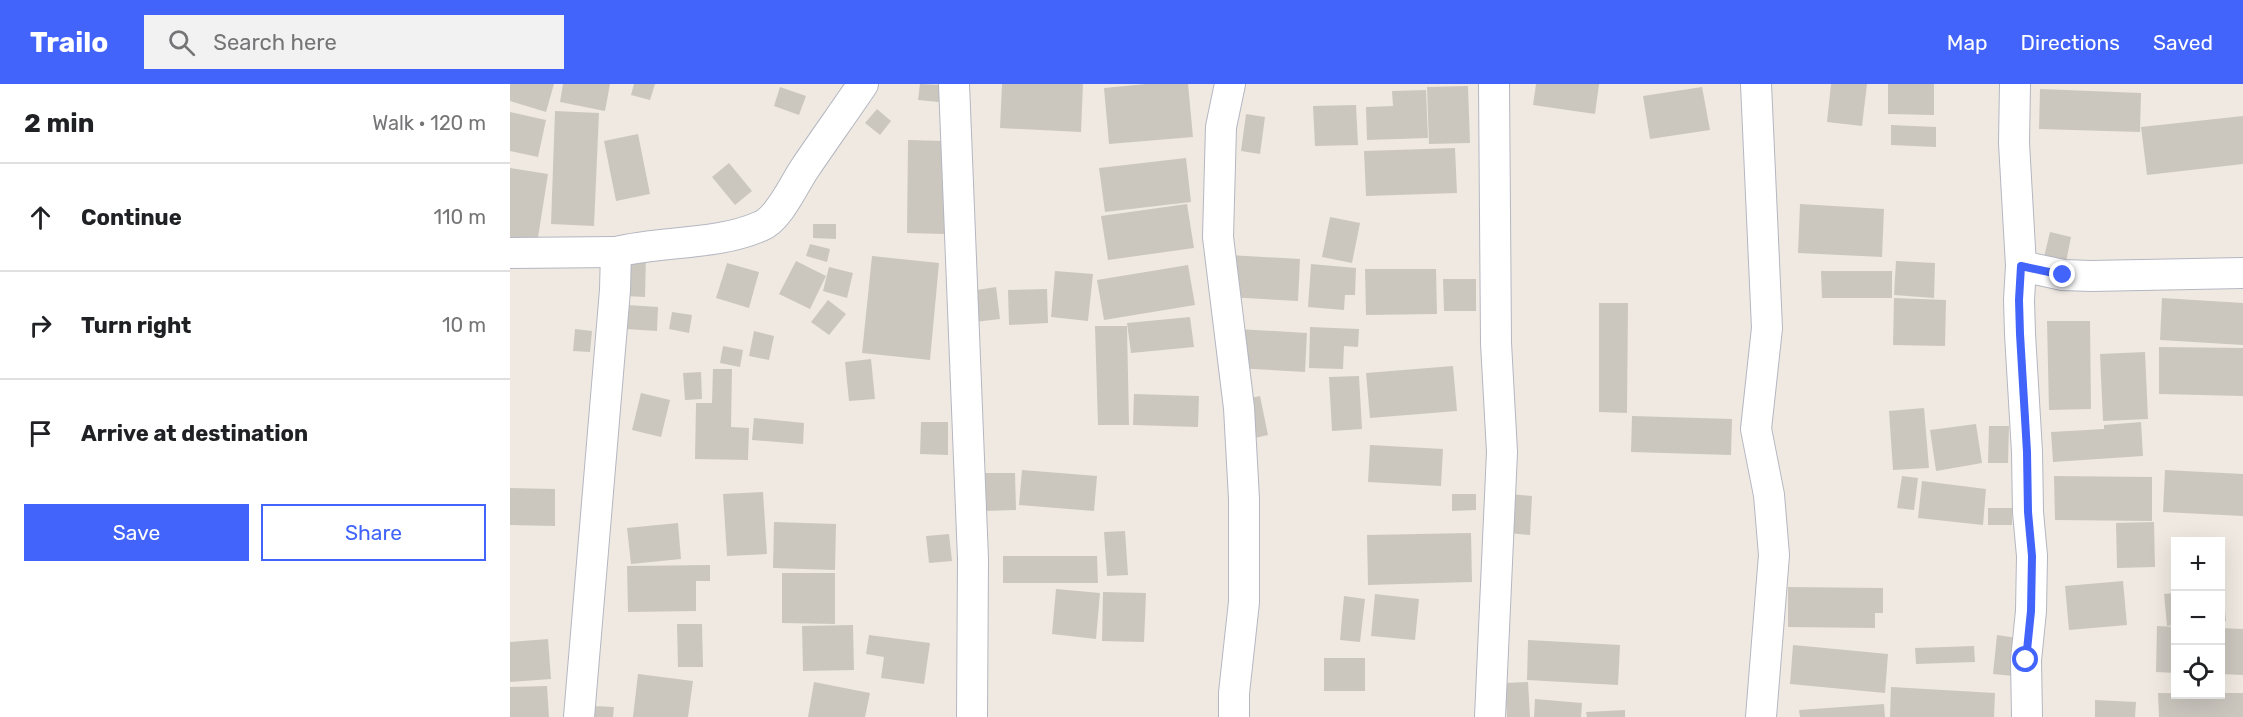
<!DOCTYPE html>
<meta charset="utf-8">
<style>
:root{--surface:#fff;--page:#f2f2f2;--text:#202124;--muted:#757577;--line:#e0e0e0;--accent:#4264fb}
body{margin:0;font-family:Rubik,sans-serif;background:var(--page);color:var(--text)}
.controls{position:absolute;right:18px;bottom:18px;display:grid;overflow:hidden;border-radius:0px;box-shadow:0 6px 24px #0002}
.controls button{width:54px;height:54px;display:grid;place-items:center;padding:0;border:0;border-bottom:2px solid var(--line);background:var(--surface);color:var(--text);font:30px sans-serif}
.stop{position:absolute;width:18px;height:18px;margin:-14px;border:4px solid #4264fb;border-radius:50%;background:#fff}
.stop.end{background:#4264fb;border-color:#fff;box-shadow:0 2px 6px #0008}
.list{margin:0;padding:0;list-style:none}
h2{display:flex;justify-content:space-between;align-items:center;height:78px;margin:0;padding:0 24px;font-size:26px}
h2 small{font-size:20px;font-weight:400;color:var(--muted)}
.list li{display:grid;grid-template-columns:39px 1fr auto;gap:18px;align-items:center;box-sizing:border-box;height:108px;padding:0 24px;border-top:2px solid var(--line)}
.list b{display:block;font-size:22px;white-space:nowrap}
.list em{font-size:20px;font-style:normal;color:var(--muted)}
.actions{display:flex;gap:12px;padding:18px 24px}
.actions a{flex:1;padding:14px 0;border:2px solid var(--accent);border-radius:0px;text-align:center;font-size:21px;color:var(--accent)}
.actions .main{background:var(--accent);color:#fff}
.icon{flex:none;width:33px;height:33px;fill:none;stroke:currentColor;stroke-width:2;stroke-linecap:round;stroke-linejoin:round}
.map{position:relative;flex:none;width:1733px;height:633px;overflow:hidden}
header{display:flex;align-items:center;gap:36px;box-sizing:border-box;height:84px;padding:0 30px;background:var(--accent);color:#fff}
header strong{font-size:28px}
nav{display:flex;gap:33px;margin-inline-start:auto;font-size:21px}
.search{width:420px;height:54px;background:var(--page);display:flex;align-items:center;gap:15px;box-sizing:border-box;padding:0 21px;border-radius:0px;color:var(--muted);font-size:22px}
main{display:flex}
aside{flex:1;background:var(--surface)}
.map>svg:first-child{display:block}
</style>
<header>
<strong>Trailo</strong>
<div class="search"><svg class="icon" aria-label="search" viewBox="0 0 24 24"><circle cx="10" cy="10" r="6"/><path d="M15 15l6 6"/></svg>Search here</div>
<nav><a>Map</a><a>Directions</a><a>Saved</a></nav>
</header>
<main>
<aside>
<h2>2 min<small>Walk · 120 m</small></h2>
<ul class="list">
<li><svg class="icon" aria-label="ahead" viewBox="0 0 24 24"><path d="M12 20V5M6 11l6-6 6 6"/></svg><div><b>Continue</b></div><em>110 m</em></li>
<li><svg class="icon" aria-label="right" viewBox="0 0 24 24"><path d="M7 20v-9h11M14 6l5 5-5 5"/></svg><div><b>Turn right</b></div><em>10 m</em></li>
<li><svg class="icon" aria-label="arrive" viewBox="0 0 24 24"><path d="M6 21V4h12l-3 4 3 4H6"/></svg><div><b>Arrive at destination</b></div></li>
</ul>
<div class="actions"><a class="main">Save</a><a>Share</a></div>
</aside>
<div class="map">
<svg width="1733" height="633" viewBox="0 0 1733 633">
<rect width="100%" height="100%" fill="#efe9e1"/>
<g fill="#cbc7bf">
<polygon points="0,0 44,0 36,28 0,17"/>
<polygon points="53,0 100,0 95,27 50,18"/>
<polygon points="124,0 145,0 140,16 121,11"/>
<polygon points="410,0 431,1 429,18 408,16"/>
<polygon points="492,0 573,0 571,48 490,44"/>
<polygon points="636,0 678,0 683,53 599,60 594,4"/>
<polygon points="1026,0 1089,0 1085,30 1023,21"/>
<polygon points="1321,0 1357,0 1352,42 1317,38"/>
<polygon points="1378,0 1424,0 1424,31 1378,30"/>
<polygon points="958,2 960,59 919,60 917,3"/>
<polygon points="270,3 296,12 289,31 264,22"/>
<polygon points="1192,3 1200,46 1140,55 1133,12"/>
<polygon points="1530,5 1631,9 1630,48 1529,45"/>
<polygon points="916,6 918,54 857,56 856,23 883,22 882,7"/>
<polygon points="846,21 848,61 805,62 803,22"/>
<polygon points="367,25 381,37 370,51 355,39"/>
<polygon points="45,27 89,29 84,142 41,140"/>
<polygon points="0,28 36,36 28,73 0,67"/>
<polygon points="736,30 755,33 750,70 731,67"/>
<polygon points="1733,32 1733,80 1637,91 1631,43"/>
<polygon points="1381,41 1426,43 1426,63 1381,61"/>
<polygon points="128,50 140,110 106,117 94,57"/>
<polygon points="398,56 435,57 434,150 397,149"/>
<polygon points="945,64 947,109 856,112 854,67"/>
<polygon points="676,74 681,118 595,128 589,84"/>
<polygon points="219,79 242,107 225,121 202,93"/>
<polygon points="0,84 38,90 27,160 0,156"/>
<polygon points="677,120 684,164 598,176 591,132"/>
<polygon points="1290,120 1374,125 1372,173 1288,169"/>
<polygon points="820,133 850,139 842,179 812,173"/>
<polygon points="303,140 326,140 326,155 303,154"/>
<polygon points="1540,148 1561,153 1556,178 1534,173"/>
<polygon points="300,160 320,165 317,178 296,172"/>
<polygon points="117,169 136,170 135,213 115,212"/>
<polygon points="719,171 790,175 788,217 717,213"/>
<polygon points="362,172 429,179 420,276 352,269"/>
<polygon points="286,177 316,192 300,225 269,210"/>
<polygon points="1386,177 1425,179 1424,214 1384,211"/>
<polygon points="217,179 249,188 239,224 206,214"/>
<polygon points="801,180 846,184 845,211 835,211 834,226 798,223"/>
<polygon points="678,181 685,221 594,236 587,196"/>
<polygon points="319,183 343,189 337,214 313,207"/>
<polygon points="855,185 926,185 927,230 856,231"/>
<polygon points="545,187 583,190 578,237 541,233"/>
<polygon points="1311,187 1382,187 1382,214 1312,214"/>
<polygon points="933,195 966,195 966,227 934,227"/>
<polygon points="486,203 490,235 465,238 461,207"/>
<polygon points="537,205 538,239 499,241 498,206"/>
<polygon points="1384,214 1436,216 1435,262 1383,261"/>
<polygon points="1652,214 1733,219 1733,261 1650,256"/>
<polygon points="318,216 336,230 319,251 301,238"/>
<polygon points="1089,219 1118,219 1117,329 1089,328"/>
<polygon points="117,221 148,223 147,247 116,245"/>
<polygon points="162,228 182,231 179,249 159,245"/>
<polygon points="680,233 684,263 621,269 617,239"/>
<polygon points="1537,237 1580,237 1581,325 1539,326"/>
<polygon points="585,242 617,242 619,341 588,341"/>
<polygon points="800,243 849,245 848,263 834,262 833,285 799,284"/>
<polygon points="65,245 82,247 80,268 63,267"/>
<polygon points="728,245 797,249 795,288 726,284"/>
<polygon points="244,247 264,252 259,276 239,272"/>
<polygon points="213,262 233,266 230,283 210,279"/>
<polygon points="1649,263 1733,264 1733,312 1649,310"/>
<polygon points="1635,268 1638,335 1593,337 1590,270"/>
<polygon points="361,275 365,315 339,317 335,278"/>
<polygon points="943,282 947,327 860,334 856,289"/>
<polygon points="203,285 222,285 221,343 239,344 238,376 185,375 186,319 202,319"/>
<polygon points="191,288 192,315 175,316 173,289"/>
<polygon points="849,292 852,345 822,347 819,293"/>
<polygon points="131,309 160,316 151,353 122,346"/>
<polygon points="624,310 689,312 688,343 623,341"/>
<polygon points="750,312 758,351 740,355 732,316"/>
<polygon points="1414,324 1419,384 1383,386 1379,327"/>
<polygon points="1122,332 1222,335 1221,371 1121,368"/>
<polygon points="244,334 294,339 293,360 242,356"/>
<polygon points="411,338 438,338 438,371 410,370"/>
<polygon points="1631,338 1633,372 1543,378 1541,348 1594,345 1594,341"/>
<polygon points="1466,340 1472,379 1426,387 1420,346"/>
<polygon points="1479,342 1499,342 1498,379 1478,379"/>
<polygon points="860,361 933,365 931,402 858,398"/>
<polygon points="512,386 587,392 584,427 509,421"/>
<polygon points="1655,386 1733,390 1733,432 1653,428"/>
<polygon points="472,389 505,389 506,426 473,427"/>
<polygon points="1392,392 1408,394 1404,426 1387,424"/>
<polygon points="1544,392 1642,393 1642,437 1545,436"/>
<polygon points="1412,397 1476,405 1473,441 1408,434"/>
<polygon points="0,404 45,405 45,442 0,441"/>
<polygon points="253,408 257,470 217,472 213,410"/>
<polygon points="942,410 966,410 966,426 942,427"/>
<polygon points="1001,410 1022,412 1020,451 998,449"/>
<rect x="1478" y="424" width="24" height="17"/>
<polygon points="264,438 326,440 325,486 263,484"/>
<polygon points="1644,438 1645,483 1607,484 1606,439"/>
<polygon points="168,439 171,475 121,480 117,444"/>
<polygon points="615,447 618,491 597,492 594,448"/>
<polygon points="961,449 962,498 858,501 857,451"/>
<polygon points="439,450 442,477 419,479 416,452"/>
<polygon points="493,472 587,472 588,499 493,499"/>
<polygon points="200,481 200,497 186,497 186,527 118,528 117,482"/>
<polygon points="272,489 325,489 325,540 272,539"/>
<polygon points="1613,497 1617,541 1559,546 1555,502"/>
<polygon points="1278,503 1373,504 1373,529 1365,529 1365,544 1278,543"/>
<polygon points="546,505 590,509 586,555 542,550"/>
<polygon points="1710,505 1713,505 1716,537 1710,538"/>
<polygon points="593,508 636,509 634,558 592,557"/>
<polygon points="1665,509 1665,541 1657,542 1654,510"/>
<polygon points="865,510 909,515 905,556 861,552"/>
<polygon points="834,512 855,515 850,558 830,556"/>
<polygon points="167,540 192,540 193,583 168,583"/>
<polygon points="343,541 344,586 293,587 292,542"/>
<polygon points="1647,542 1665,543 1665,589 1646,588"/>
<polygon points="1710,544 1733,545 1733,591 1710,590"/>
<polygon points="359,551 420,559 414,600 371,594 374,573 356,570"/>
<polygon points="1487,551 1507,554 1503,592 1483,590"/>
<polygon points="38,555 41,595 0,598 0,558"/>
<polygon points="1018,556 1110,561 1108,601 1017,596"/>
<polygon points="1283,561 1378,570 1375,609 1280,600"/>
<polygon points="1464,562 1465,578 1406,580 1405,564"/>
<rect x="814" y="574" width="41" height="33"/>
<polygon points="128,590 183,597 178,633 123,633"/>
<polygon points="304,598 360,609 355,633 298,633"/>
<polygon points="1018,598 1020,633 997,633 995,599"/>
<polygon points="37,602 39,633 0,633 0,603"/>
<polygon points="1381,603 1485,609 1484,633 1380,633"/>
<polygon points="1648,609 1710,610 1710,609 1733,609 1733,633 1649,633"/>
<polygon points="1025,615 1072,619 1071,633 1024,633"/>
<polygon points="1585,616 1626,618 1625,633 1585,633"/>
<polygon points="1374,620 1375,633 1290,633 1289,626"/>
<polygon points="83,622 104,623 103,633 82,633"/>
<polygon points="1115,626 1115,633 1077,633 1076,628"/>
</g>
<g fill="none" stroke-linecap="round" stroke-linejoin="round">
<g stroke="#b4b7c1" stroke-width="32">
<g id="minor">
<polyline points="444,0 463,475 462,633"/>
<polyline points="720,0 711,43 708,153 729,324 734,415 734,518 724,609 724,633"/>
<polyline points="1246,0 1257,244 1246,345 1259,411 1264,471 1251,633"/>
<polyline points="1505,0 1504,59 1511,182 1509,216 1510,250 1517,368 1518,428 1522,472 1521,527 1516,576 1517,633"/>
<polyline points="0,169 106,168"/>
<polyline points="1511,182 1553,191 1581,192 1733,189"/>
<path d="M69 633 105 206 106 168C154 156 206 162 251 142 269 135 284 100 295 84 314 56 334 28 353 0"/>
<polyline points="980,633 992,368 986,259 984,0"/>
</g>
</g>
<use href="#minor" stroke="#fff" stroke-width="30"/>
</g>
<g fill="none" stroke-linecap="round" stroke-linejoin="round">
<polyline stroke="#4264fb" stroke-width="8" points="1516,576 1521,527 1522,472 1518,428 1517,368 1510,250 1509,216 1511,182 1553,191"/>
</g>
</svg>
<div class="controls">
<button>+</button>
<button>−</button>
<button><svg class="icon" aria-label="locate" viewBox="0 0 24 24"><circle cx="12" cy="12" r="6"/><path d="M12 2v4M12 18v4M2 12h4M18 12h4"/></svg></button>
</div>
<div class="stop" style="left:1516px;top:576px"></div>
<div class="stop end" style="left:1553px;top:191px"></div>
</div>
</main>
